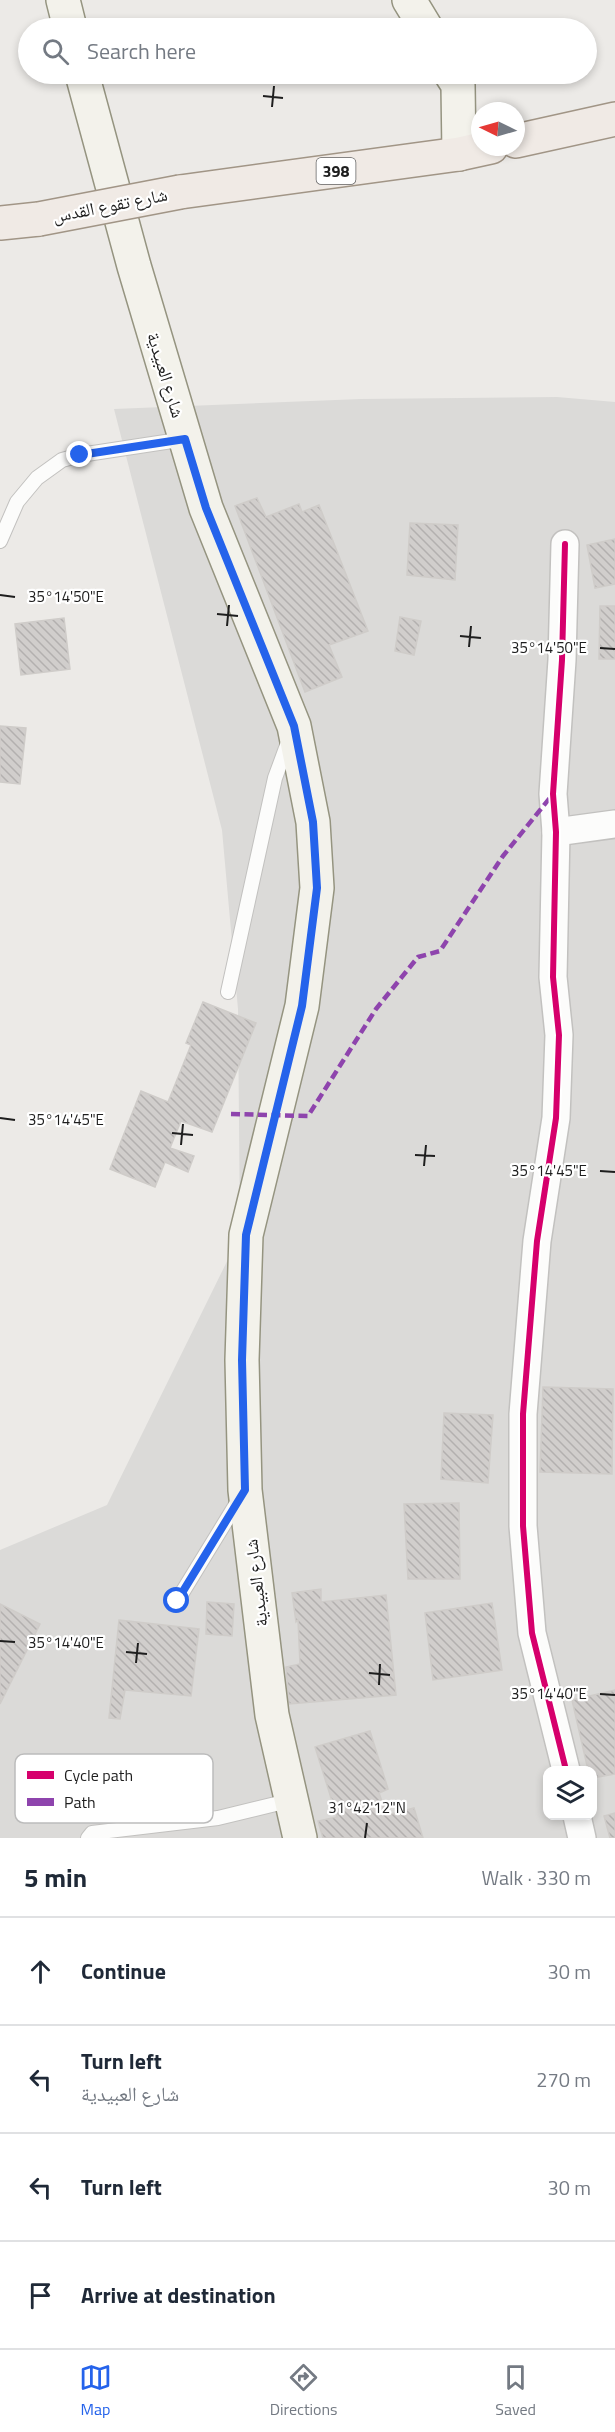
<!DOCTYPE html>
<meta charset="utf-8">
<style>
:root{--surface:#fff;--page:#f6f6f7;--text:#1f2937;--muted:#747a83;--line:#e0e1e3;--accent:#2563eb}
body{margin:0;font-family:"Titillium Web","Noto Naskh Arabic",sans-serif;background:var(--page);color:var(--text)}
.controls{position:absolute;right:18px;bottom:18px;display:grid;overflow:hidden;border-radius:12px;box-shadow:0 3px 9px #0003}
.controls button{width:54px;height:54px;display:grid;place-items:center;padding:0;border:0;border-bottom:2px solid var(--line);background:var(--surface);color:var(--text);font:30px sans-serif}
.compass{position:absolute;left:471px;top:102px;width:54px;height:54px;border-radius:50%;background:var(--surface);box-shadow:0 3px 9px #0003;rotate:275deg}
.stop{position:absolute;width:18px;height:18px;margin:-14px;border:4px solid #2563eb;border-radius:50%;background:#fff}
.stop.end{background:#2563eb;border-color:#fff;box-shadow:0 2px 6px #0008}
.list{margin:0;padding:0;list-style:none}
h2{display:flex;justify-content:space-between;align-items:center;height:78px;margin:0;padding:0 24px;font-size:26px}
h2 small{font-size:20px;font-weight:400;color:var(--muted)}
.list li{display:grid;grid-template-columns:39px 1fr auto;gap:18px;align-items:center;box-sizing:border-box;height:108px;padding:0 24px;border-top:2px solid var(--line)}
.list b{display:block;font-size:22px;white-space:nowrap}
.list p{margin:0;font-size:20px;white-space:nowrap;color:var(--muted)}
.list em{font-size:20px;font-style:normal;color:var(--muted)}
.icon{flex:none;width:33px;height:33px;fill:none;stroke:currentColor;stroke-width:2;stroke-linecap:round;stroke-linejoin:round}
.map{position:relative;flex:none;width:615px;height:1838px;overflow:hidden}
.search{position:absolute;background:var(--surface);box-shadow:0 3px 9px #0003;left:18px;right:18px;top:18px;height:66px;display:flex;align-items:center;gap:15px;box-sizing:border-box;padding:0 21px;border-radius:33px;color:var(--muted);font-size:22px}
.sheet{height:510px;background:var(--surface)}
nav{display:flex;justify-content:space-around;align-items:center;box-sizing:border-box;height:84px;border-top:2px solid var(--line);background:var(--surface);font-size:16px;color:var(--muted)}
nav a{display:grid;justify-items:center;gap:3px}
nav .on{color:var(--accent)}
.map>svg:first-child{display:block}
</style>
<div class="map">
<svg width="615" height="1838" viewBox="0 0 615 1838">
<defs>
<pattern id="building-back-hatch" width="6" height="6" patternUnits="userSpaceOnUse" patternTransform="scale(1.5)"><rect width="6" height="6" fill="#d1cecc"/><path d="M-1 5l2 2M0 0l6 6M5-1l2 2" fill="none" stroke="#b3b0af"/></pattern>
</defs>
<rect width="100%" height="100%" fill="#eceae7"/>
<path fill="#dbdad8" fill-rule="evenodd" d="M557 397 615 402V1838H0V1550L107 1505 240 1235 238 1009 222 830 114 409 361 399ZM548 1770H592V1816H548Z"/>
<g fill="url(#building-back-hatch)" stroke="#cfccc9" stroke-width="1.5">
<polygon points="257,498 266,517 299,504 302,512 319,505 368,631 329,645 342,677 305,692 235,506"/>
<polygon points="410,523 458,525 455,580 407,575"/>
<polygon points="615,539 615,584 595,588 587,545"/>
<polygon points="600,606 615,606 615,659 599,659"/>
<polygon points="400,617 421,621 414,655 395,651"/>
<polygon points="64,618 70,669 21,675 15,624"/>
<polygon points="0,726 26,728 20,784 0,782"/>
<polygon points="203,1002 256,1023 212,1132 181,1121 170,1148 194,1156 188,1172 165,1162 155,1187 110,1169 141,1091 168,1102 191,1045 186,1043"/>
<polygon points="543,1387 613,1389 612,1474 540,1472"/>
<polygon points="444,1413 493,1415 488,1483 441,1479"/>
<polygon points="459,1503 460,1579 408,1579 404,1504"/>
<polygon points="321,1589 321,1602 386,1595 396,1695 289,1704 286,1667 300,1664 298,1620 296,1622 292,1593"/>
<polygon points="207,1602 234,1604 232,1636 206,1634"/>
<polygon points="492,1603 502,1670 433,1680 425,1613"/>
<polygon points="0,1604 40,1624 0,1704"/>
<polygon points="119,1620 199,1629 191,1696 125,1690 120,1719 109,1718"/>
<polygon points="615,1690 615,1774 592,1778 592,1770 588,1770 572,1700"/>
<polygon points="370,1731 388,1789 379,1793 387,1815 414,1808 423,1838 323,1838 318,1821 337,1817 315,1747"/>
<polygon points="615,1813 615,1838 610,1838 604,1816"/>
</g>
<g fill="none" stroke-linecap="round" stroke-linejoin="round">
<g stroke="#c2c1bf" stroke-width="16">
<g id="lane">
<polyline points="0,541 17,502 37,478 62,460 80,455 185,439"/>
<polyline points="228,992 275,778 289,740"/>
<polyline points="177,1601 240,1498"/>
<polyline points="88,1838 92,1833 218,1818 292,1800"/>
</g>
</g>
<g stroke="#c2c1bf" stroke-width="30">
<g id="street">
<polyline points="565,544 562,660 553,794 556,832 553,977 559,1035 556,1118 537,1241 523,1414 523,1526 532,1633 566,1770"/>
<polyline points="556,832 615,824"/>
<polyline points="577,1816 582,1838"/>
</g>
</g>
<g stroke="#959480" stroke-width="36">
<g id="secondary">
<polyline points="63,0 70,28"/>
<polyline points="409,0 426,28"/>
<polyline points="82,74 134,266 206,508 294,726 313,822 317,888 302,1006 246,1235 242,1360 245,1490 272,1715 300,1838"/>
<polyline points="451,74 458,85 459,154"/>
</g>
</g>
<g stroke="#a19586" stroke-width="36">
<g id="primary">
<polyline points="516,141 615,119"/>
<polyline points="180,192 459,154 491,147"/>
<polyline points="0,223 39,219"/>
</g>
</g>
<use href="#lane" stroke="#fcfcfb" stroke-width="14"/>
<use href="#street" stroke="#fcfcfb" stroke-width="27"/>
<use href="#secondary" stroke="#f3f2eb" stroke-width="33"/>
<use href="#primary" stroke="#f0eae5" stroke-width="33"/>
<g stroke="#a19586" stroke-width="36" stroke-linecap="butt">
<polyline id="primary-bridge" points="39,219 180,192"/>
</g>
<use href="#primary-bridge" stroke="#f0eae5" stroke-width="33"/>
<polyline stroke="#8e44ad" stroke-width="4.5" stroke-dasharray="9 4.5" stroke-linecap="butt" points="231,1114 308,1116 376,1009 418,957 440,951 503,856 553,794"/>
<g stroke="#fff" stroke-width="10">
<polyline id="cycleway" points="565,544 562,660 553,794 556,832 553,977 559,1035 556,1118 537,1241 523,1414 523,1526 532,1633 566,1770"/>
</g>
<use href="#cycleway" stroke="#d6006c" stroke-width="6"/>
</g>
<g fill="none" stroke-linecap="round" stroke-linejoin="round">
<polyline stroke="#2563eb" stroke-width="8" points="80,455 185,439 206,508 294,726 313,822 317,888 302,1006 246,1235 242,1360 245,1490 177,1601"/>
</g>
<path fill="none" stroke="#1e1e1e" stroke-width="2" d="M263 96 283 98M272 107 274 86M0 595 15 597M217 614 238 616M227 626 229 605M460 636 481 638M469 647 471 626M600 648 615 649M0 1118 15 1120M172 1133 193 1135M181 1145 183 1124M415 1155 435 1156M424 1166 426 1145M600 1171 615 1172M0 1641 15 1642M126 1652 147 1654M136 1663 138 1643M369 1673 390 1675M379 1685 380 1664M600 1694 615 1695M365 1838 367 1823"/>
<g text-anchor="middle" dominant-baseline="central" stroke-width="4.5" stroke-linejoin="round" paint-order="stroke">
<rect fill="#fff" stroke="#626262" stroke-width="1.5" x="316.5" y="158" width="39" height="26" rx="4.5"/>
<g font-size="16" font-weight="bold" fill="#1e1e1e">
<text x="336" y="171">398</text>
</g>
<g font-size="18" fill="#1e1e1e" stroke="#fff">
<text transform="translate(110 205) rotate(-11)">شارع تقوع القدس</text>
<text transform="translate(166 375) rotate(73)">شارع العبيدية</text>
<text transform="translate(256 1583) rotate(-97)">شارع العبيدية</text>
</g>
</g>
<rect x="15" y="1754" width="198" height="69" rx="9" fill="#fff" stroke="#bcbcbc" stroke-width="1.5"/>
<rect x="27" y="1771" width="27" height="8" fill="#d6006c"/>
<rect x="27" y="1798" width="27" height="8" fill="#8e44ad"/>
<g font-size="16" fill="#1e1e1e">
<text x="64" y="1781">Cycle path</text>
<text x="64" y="1808">Path</text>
</g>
<g font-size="15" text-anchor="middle" fill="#1e1e1e" stroke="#fff" stroke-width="4.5" stroke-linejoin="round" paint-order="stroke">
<text x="66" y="602">35°14'50"E</text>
<text x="549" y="653">35°14'50"E</text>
<text x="66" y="1125">35°14'45"E</text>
<text x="549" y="1176">35°14'45"E</text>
<text x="66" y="1648">35°14'40"E</text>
<text x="549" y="1699">35°14'40"E</text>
<text x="367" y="1813">31°42'12"N</text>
</g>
</svg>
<div class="controls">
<button><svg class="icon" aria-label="layers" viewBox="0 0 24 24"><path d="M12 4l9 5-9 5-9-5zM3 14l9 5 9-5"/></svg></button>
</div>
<svg class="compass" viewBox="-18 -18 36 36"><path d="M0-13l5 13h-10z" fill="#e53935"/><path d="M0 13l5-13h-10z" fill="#747a83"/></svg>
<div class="stop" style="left:177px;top:1601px"></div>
<div class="stop end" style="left:80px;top:455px"></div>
<div class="search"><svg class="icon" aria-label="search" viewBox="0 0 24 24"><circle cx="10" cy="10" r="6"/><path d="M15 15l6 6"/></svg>Search here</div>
</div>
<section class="sheet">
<h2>5 min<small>Walk · 330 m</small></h2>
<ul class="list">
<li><svg class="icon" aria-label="ahead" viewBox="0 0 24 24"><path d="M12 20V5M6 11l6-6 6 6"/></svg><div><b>Continue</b></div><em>30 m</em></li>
<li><svg class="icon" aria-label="left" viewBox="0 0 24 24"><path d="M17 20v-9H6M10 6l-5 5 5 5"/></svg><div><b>Turn left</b><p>شارع العبيدية</p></div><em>270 m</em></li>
<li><svg class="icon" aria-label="left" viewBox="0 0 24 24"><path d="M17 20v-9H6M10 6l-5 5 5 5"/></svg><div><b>Turn left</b></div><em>30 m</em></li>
<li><svg class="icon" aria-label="arrive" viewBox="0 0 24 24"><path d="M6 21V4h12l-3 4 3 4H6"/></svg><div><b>Arrive at destination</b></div></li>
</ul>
</section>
<nav>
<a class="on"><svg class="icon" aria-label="map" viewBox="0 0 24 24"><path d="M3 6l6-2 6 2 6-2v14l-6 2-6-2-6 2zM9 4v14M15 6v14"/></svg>Map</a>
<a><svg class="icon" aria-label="directions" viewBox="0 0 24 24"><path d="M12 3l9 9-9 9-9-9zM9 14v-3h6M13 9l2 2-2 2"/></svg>Directions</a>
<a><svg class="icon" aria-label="saved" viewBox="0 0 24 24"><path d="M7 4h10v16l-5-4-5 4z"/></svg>Saved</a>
</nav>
